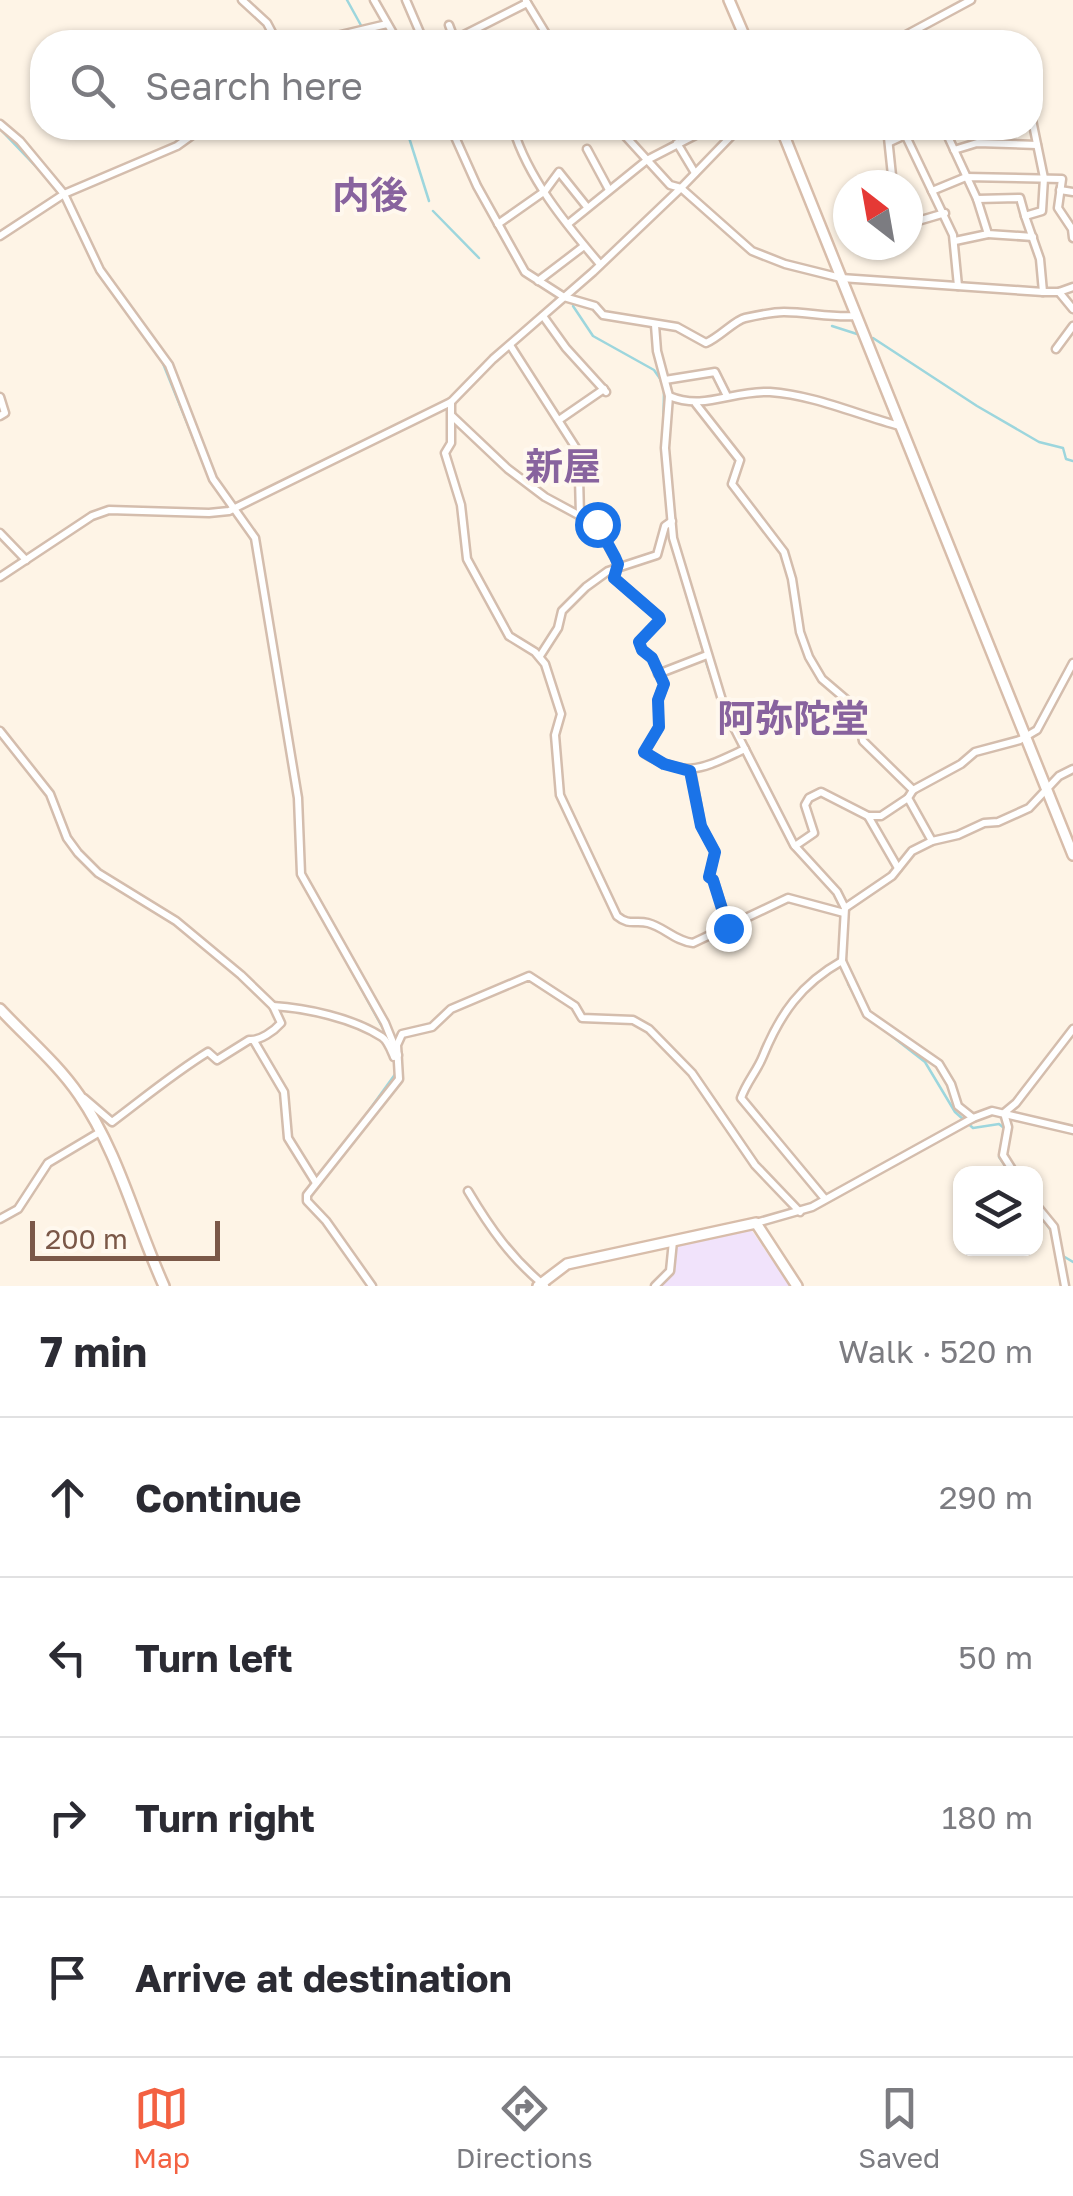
<!DOCTYPE html>
<meta charset="utf-8">
<style>
:root{--surface:#fff;--page:#f7f7f7;--text:#2b2b33;--muted:#7c7c81;--line:#e1e1e2;--accent:#f36141}
body{margin:0;font-family:"Golos Text","Noto Sans JP",sans-serif;background:var(--page);color:var(--text)}
.controls{position:absolute;right:30px;bottom:30px;display:grid;overflow:hidden;border-radius:20px;box-shadow:0 2px 8px #0004}
.controls button{width:90px;height:90px;display:grid;place-items:center;padding:0;border:0;border-bottom:2px solid var(--line);background:var(--surface);color:var(--text);font:50px sans-serif}
.compass{position:absolute;left:833px;top:170px;width:90px;height:90px;border-radius:50%;background:var(--surface);box-shadow:0 2px 8px #0004;rotate:329deg}
.scale{position:absolute;left:30px;bottom:25px;width:190px;box-sizing:border-box;padding-left:10px;border:5px solid #7b5848;border-top:0;font-size:28px;line-height:35px;white-space:nowrap;color:#7b5848;-webkit-text-stroke:8px #fff8ee;paint-order:stroke}
.stop{position:absolute;width:30px;height:30px;margin:-22px;border:8px solid #1a73e8;border-radius:50%;background:#fff}
.stop.end{background:#1a73e8;border-color:#fff;box-shadow:0 2px 10px #0008}
.list{margin:0;padding:0;list-style:none}
h2{display:flex;justify-content:space-between;align-items:center;height:130px;margin:0;padding:0 40px;font-size:42px}
h2 small{font-size:32px;font-weight:400;color:var(--muted)}
.list li{display:grid;grid-template-columns:65px 1fr auto;gap:30px;align-items:center;box-sizing:border-box;height:160px;padding:0 40px;border-top:2px solid var(--line)}
.list b{display:block;font-size:38px;white-space:nowrap}
.list em{font-size:32px;font-style:normal;color:var(--muted)}
.icon{flex:none;width:55px;height:55px;fill:none;stroke:currentColor;stroke-width:2;stroke-linecap:round;stroke-linejoin:round}
.map{position:relative;flex:none;width:1073px;height:1286px;overflow:hidden}
.search{position:absolute;background:var(--surface);box-shadow:0 2px 8px #0004;left:30px;right:30px;top:30px;height:110px;display:flex;align-items:center;gap:25px;box-sizing:border-box;padding:0 35px;border-radius:40px;color:var(--muted);font-size:38px}
.sheet{height:770px;background:var(--surface)}
nav{display:flex;justify-content:space-around;align-items:center;box-sizing:border-box;height:140px;border-top:2px solid var(--line);background:var(--surface);font-size:28px;color:var(--muted)}
nav a{display:grid;justify-items:center;gap:5px}
nav .on{color:var(--accent)}
.map>svg:first-child{display:block}
</style>
<div class="map">
<svg width="1073" height="1286" viewBox="0 0 1073 1286">
<rect width="100%" height="100%" fill="#fef4e6"/>
<polygon fill="#f1e3fb" points="750,1228 790,1286 659,1286 674,1271 676,1246 680,1242"/>
<g fill="none" stroke-linecap="round" stroke-linejoin="round">
<g stroke="#9dd6dd" stroke-width="2.5">
<polyline points="347,0 363,29"/>
<polyline points="365,33 370,42"/>
<polyline points="406,128 429,201"/>
<polyline points="0,129 44,175"/>
<polyline points="433,211 479,258"/>
<polyline points="98,272 122,306"/>
<polyline points="523,273 557,297"/>
<polyline points="573,306 593,336 654,370 661,380"/>
<polyline points="832,326 857,334"/>
<polyline points="139,328 158,354"/>
<polyline points="873,338 977,406 1039,442 1063,448 1066,459 1073,461"/>
<polyline points="162,361 204,465"/>
<polyline points="663,439 664,392"/>
<polyline points="246,530 254,545"/>
<polyline points="671,543 704,654"/>
<polyline points="258,578 286,743"/>
<polyline points="705,659 719,700"/>
<polyline points="762,790 790,845"/>
<polyline points="296,825 298,871"/>
<polyline points="308,892 386,1034"/>
<polyline points="848,984 862,1009"/>
<polyline points="866,1016 925,1062 955,1112 973,1128 999,1124 1004,1128 999,1157 1011,1174"/>
<polyline points="357,1127 396,1073"/>
<polyline points="316,1178 349,1137"/>
<polyline points="1039,1214 1052,1232"/>
<polyline points="1063,1256 1073,1262"/>
</g>
<g stroke="#d4bdad" stroke-width="11">
<g id="street">
<polyline points="242,0 267,23 277,42"/>
<polyline points="374,0 398,42"/>
<polyline points="406,0 424,42"/>
<polyline points="526,1 551,42"/>
<polyline points="449,25 455,41"/>
<polyline points="454,40 527,3"/>
<polyline points="311,42 387,24"/>
<polyline points="893,42 971,0"/>
<polyline points="1030,110 1044,178 1042,211 1025,216 1040,259 1043,292"/>
<polyline points="0,124 20,141 64,194 100,270 169,365 213,479 255,538 298,798 301,874 385,1023 398,1055"/>
<path d="M451 128 477 186 525 272 564 297 595 306 603 315 677 327 706 343C720 337 735 320 745 318 754 316 776 312 784 312 808 312 832 318 856 316"/>
<path d="M513 128C528 178 565 223 599 263"/>
<polyline points="618,128 670,185 681,188 752,251 785,264 841,278 1043,292 1059,292 1073,287"/>
<polyline points="887,128 893,185"/>
<polyline points="902,128 953,235 958,286"/>
<polyline points="944,128 977,199 988,234 1033,237"/>
<polyline points="890,142 920,128"/>
<polyline points="677,143 695,173"/>
<polyline points="587,149 608,188"/>
<polyline points="954,150 977,143 1037,145"/>
<polyline points="1060,190 1073,192"/>
<polyline points="932,191 966,177 1062,179 1058,208 1072,229 1073,238"/>
<polyline points="977,199 1020,198 1025,216"/>
<polyline points="908,216 911,223 945,213"/>
<polyline points="498,224 545,191 559,172 587,207"/>
<polyline points="568,224 647,160 709,128"/>
<polyline points="0,236 64,194 177,146 202,128"/>
<polyline points="955,241 988,234"/>
<polyline points="538,281 584,246"/>
<polyline points="1059,292 1073,309"/>
<polyline points="543,316 566,348 606,392"/>
<polyline points="655,325 657,351 669,396 665,448 673,538 725,710 794,845 837,892 845,908 842,961 867,1014 939,1064 951,1084 958,1106 973,1118"/>
<polyline points="510,345 583,459 579,477 580,516"/>
<polyline points="1056,349 1073,326"/>
<polyline points="665,380 715,372 727,396"/>
<path d="M669 396C705 411 732 390 770 392 814 395 858 415 900 426"/>
<polyline points="0,397 5,413 0,416"/>
<path d="M451 402V443L445 453 461 505 467 559 509 636 535 652 545 664 561 714 555 735 560 795 617 916C629 926 635 920 648 923 664 927 675 941 693 943L788 898 844 913"/>
<polyline points="696,404 740,460 732,484 784,552 792,579 800,632 809,657 822,679 856,708 863,741 913,790"/>
<path d="M452 416 508 469 545 497 597 525 618 564 613 570 614 578 659 617 660 620 639 642 642 650 652 658 664 684 658 700 659 727 644 753C687 780 703 768 745 749"/>
<polyline points="559,420 604,389"/>
<polyline points="0,533 26,560"/>
<polyline points="0,577 92,516 109,510 209,513 229,511 451,402 493,359 593,272 681,188 739,128"/>
<polyline points="540,656 558,628 562,611 586,587 608,571 657,555 665,526 672,521"/>
<polyline points="658,674 707,655"/>
<path d="M0 731 50 794 67 838 78 853 98 873 176 921 241 975 273 1006 281 1023C274 1031 260 1041 249 1040L217 1060 208 1052C174 1073 144 1098 112 1122L84 1098"/>
<polyline points="691,771 701,826 715,852 709,877 713,879 728,927"/>
<polyline points="913,790 961,764 975,752 1020,740 1037,730 1073,663"/>
<polyline points="913,790 908,798 932,841"/>
<polyline points="795,846 814,833 805,805 809,798 821,792 868,816"/>
<polyline points="898,868 868,816 881,816 908,798"/>
<polyline points="845,908 892,876 912,851 932,841 958,835 984,823 998,822 1029,808 1059,776 1073,769"/>
<path d="M273 1006C306 1008 353 1018 382 1037 388 1041 391 1050 394 1057L397 1056"/>
<polyline points="254,1041 284,1092 288,1138 316,1183"/>
<polyline points="1015,1174 1003,1155 1008,1127 1004,1113 1016,1103 1073,1029"/>
<path d="M468 1191C490 1228 511 1258 545 1286"/>
<path d="M825 1199 741 1098C746 1083 757 1071 763 1056 780 1014 801 984 842 961"/>
<polyline points="1036,1205 1054,1227 1065,1286"/>
<polyline points="0,1219 18,1209 48,1163 100,1132"/>
<polyline points="756,1223 812,1207 973,1118 992,1111 1073,1130"/>
<polyline points="372,1286 326,1221 307,1201 307,1195 399,1079 397,1045 402,1034 432,1027 451,1009 529,976 575,1006 582,1018 633,1020 649,1029 692,1073 755,1165 800,1212"/>
<polyline points="655,1286 670,1271 673,1241"/>
</g>
</g>
<g stroke="#d8bdaa" stroke-width="14">
<g id="secondary">
<polyline points="729,0 747,42"/>
<polyline points="781,128 1073,855"/>
<path d="M0 1009C26 1037 57 1063 79 1095 119 1153 135 1222 164 1286"/>
<polyline points="538,1286 567,1264 756,1223 797,1286"/>
</g>
</g>
<use href="#street" stroke="#fff" stroke-width="6"/>
<use href="#secondary" stroke="#fff" stroke-width="9"/>
</g>
<g fill="none" stroke-linecap="round" stroke-linejoin="round">
<polyline stroke="#1a73e8" stroke-width="12" points="597,524 615,557 618,564 614,578 659,617 660,620 639,642 642,650 652,658 664,684 658,700 659,727 644,752 664,764 690,771 701,826 715,852 709,877 713,880 728,928"/>
</g>
<g text-anchor="middle" dominant-baseline="central" stroke-width="8" stroke-linejoin="round" paint-order="stroke">
<g font-size="38" font-weight="bold" fill="#88639e" stroke="#fff8ee">
<text x="370" y="194">内後</text>
<text x="563" y="465">新屋</text>
<text x="793" y="717">阿弥陀堂</text>
</g>
</g>
</svg>
<div class="controls">
<button><svg class="icon" aria-label="layers" viewBox="0 0 24 24"><path d="M12 4l9 5-9 5-9-5zM3 14l9 5 9-5"/></svg></button>
</div>
<svg class="compass" viewBox="-18 -18 36 36"><path d="M0-13l5 13h-10z" fill="#e53935"/><path d="M0 13l5-13h-10z" fill="#7c7c81"/></svg>
<div class="scale">200 m</div>
<div class="stop" style="left:597px;top:524px"></div>
<div class="stop end" style="left:728px;top:928px"></div>
<div class="search"><svg class="icon" aria-label="search" viewBox="0 0 24 24"><circle cx="10" cy="10" r="6"/><path d="M15 15l6 6"/></svg>Search here</div>
</div>
<section class="sheet">
<h2>7 min<small>Walk · 520 m</small></h2>
<ul class="list">
<li><svg class="icon" aria-label="ahead" viewBox="0 0 24 24"><path d="M12 20V5M6 11l6-6 6 6"/></svg><div><b>Continue</b></div><em>290 m</em></li>
<li><svg class="icon" aria-label="left" viewBox="0 0 24 24"><path d="M17 20v-9H6M10 6l-5 5 5 5"/></svg><div><b>Turn left</b></div><em>50 m</em></li>
<li><svg class="icon" aria-label="right" viewBox="0 0 24 24"><path d="M7 20v-9h11M14 6l5 5-5 5"/></svg><div><b>Turn right</b></div><em>180 m</em></li>
<li><svg class="icon" aria-label="arrive" viewBox="0 0 24 24"><path d="M6 21V4h12l-3 4 3 4H6"/></svg><div><b>Arrive at destination</b></div></li>
</ul>
</section>
<nav>
<a class="on"><svg class="icon" aria-label="map" viewBox="0 0 24 24"><path d="M3 6l6-2 6 2 6-2v14l-6 2-6-2-6 2zM9 4v14M15 6v14"/></svg>Map</a>
<a><svg class="icon" aria-label="directions" viewBox="0 0 24 24"><path d="M12 3l9 9-9 9-9-9zM9 14v-3h6M13 9l2 2-2 2"/></svg>Directions</a>
<a><svg class="icon" aria-label="saved" viewBox="0 0 24 24"><path d="M7 4h10v16l-5-4-5 4z"/></svg>Saved</a>
</nav>
